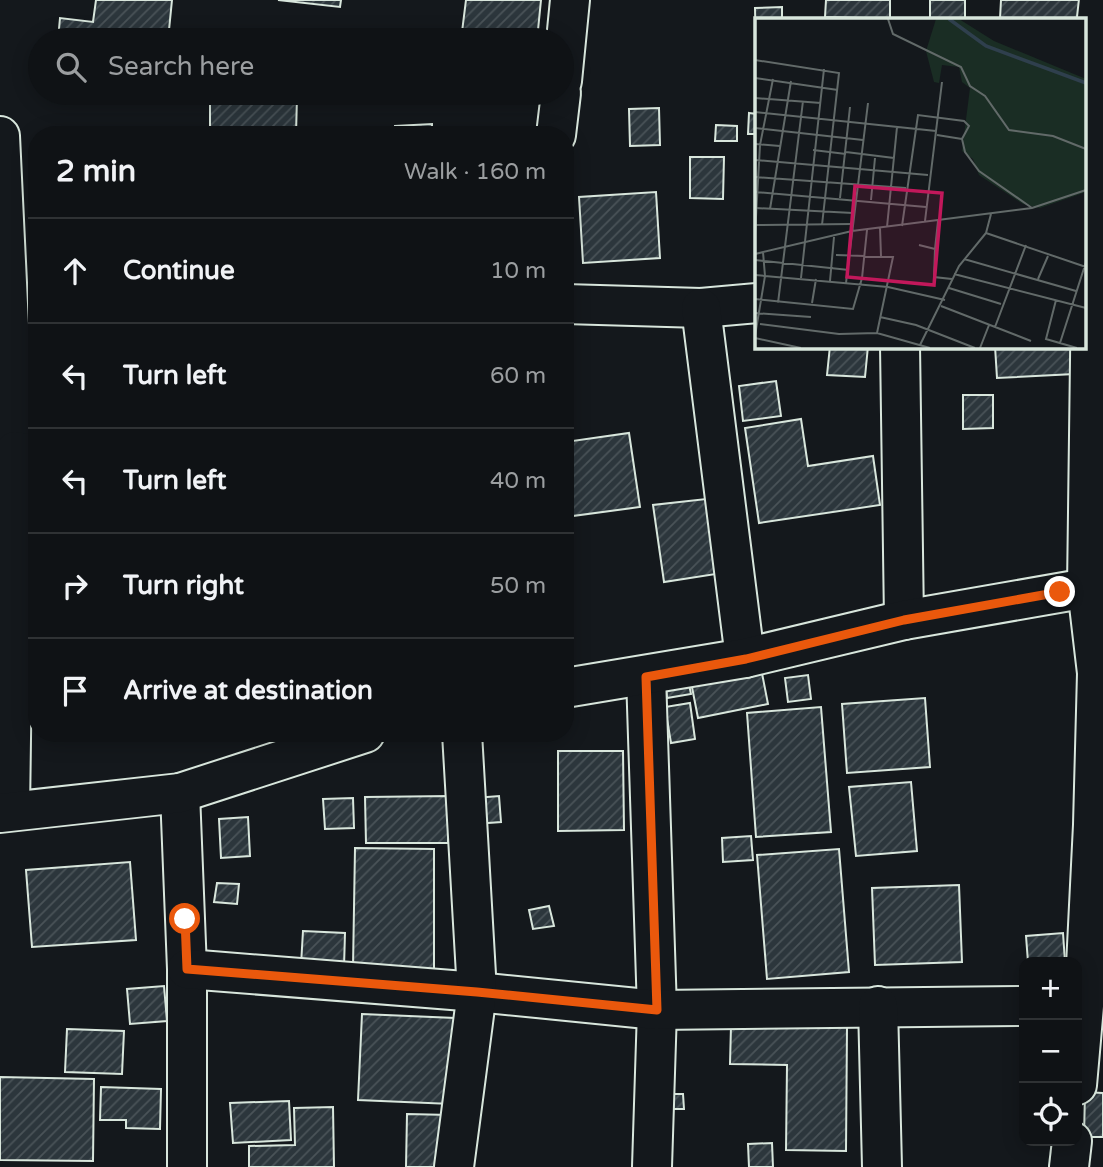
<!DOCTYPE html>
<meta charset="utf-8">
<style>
:root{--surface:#0f1215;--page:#181b1e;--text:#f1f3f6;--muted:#9b9ea0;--line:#2f3234}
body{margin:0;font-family:"Varela Round",sans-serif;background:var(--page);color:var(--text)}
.controls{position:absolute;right:21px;bottom:21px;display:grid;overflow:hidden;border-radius:14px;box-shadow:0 4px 18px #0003}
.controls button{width:63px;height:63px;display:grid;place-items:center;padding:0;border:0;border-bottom:2px solid var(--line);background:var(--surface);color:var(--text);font:35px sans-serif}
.stop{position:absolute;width:21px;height:21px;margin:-16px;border:5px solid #ea580c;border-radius:50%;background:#fff}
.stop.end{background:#ea580c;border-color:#fff;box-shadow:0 2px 7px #0008}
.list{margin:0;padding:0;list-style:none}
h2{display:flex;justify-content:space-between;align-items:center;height:91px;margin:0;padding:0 28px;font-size:30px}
h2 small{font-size:23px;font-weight:400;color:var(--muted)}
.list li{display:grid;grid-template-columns:46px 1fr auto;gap:21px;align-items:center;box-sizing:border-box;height:105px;padding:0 28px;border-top:2px solid var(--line)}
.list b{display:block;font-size:26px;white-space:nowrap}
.list em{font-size:23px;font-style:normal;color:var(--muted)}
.icon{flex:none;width:38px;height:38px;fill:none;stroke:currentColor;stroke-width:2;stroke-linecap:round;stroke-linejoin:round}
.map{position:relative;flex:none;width:1103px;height:1167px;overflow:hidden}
.search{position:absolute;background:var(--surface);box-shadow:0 4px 18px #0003;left:28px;top:28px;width:546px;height:77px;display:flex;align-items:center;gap:18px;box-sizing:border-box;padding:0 24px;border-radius:38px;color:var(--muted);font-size:26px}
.panel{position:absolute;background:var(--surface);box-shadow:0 4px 18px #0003;left:28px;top:126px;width:546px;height:616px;border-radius:28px}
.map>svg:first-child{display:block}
</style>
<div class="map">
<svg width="1103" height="1167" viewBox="0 0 1103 1167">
<defs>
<pattern id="building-hatch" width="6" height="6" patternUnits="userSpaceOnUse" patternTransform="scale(1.75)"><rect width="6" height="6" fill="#2c363c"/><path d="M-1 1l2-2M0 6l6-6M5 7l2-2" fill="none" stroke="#4a5358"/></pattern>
</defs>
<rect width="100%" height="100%" fill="#14181c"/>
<g fill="url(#building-hatch)" stroke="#d8e6dc" stroke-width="2">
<polygon points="96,0 172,0 168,40 58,40 60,18 93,22"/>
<polygon points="278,0 341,0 340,7"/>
<polygon points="466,0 541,0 537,40 461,40"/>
<polygon points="826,0 903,0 903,19 825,17"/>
<rect x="919" y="0" width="46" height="19"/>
<polygon points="1001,0 1082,0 1080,19 1000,19"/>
<polygon points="782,7 782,19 757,19 756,57 755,8"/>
<polygon points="210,95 297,96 296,135 210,135"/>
<polygon points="659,108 660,145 630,146 629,109"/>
<polygon points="749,113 757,114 757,134 748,134"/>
<polygon points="432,124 432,135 395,135 395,126"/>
<polygon points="716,125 737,126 737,141 715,141"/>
<polygon points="141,129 163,130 163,135 141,135"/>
<polygon points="690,157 724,157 723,199 690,198"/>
<polygon points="656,192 660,258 583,263 579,197"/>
<polygon points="830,346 868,346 865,377 827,375"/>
<polygon points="995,346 1073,346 1074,374 997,378"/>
<polygon points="776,381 781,416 743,421 739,386"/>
<polygon points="963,395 993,395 993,428 963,429"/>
<polygon points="801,419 808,466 873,456 880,505 759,523 745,428"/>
<polygon points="629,433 640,507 565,517 565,442"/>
<polygon points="706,499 716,574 664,582 653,505"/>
<polygon points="761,668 768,704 698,718 691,682"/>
<polygon points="687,675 691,694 667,698 665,679"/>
<polygon points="808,675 811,699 788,702 785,678"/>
<polygon points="925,698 930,767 847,773 842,704"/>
<polygon points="690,703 695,739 671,743 665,707"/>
<polygon points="821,707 831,832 756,837 747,713"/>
<polygon points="558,751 623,751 624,830 558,831"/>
<polygon points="911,782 917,851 856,856 849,787"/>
<polygon points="449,796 448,843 366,843 365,797"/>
<polygon points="499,796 501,822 475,824 475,798"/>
<polygon points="353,798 354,828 325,829 323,799"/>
<polygon points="248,817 250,856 221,858 219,819"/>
<polygon points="751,836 753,860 723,862 722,838"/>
<polygon points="355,848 434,849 434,969 353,968"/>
<polygon points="839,849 849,972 767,979 757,855"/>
<polygon points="130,862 136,940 32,947 26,870"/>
<polygon points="217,883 239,884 237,904 214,902"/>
<polygon points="959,885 962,962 875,965 872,888"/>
<polygon points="549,906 554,926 533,929 529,910"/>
<polygon points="303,931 345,933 344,967 301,965"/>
<polygon points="1063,933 1065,962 1028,962 1026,936"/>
<polygon points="164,986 167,1021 130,1024 127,989"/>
<polygon points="362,1014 455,1018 451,1104 358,1100"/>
<polygon points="731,1026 847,1027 846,1151 786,1150 787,1065 730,1064"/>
<polygon points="67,1029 124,1031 122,1074 65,1072"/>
<polygon points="0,1077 94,1079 93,1161 0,1160"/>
<polygon points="101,1087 161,1089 160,1129 126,1128 126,1120 100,1120"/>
<polygon points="1085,1092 1103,1093 1103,1137 1084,1137"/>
<polygon points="667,1094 683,1094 684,1109 667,1109"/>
<polygon points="289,1101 291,1140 233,1143 230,1103"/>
<polygon points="333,1107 334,1167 249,1167 249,1146 295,1145 294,1108"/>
<polygon points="407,1114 450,1115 449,1167 406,1167"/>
<polygon points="772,1143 773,1167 749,1167 748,1144"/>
</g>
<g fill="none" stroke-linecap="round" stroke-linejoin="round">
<g stroke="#d8e6dc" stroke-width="42">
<g id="minor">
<polyline points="910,19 910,0"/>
<polyline points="562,81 570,0"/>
<polyline points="556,135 561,93"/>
<polyline points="0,136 15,451"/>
<polyline points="565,304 701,308 757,303"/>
<polyline points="701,308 745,658"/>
<polyline points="900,346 904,620"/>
<polyline points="646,676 657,1010 652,1167"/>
<polyline points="565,688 745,658 904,620 1087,588 1103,581"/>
<polyline points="180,793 187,969 187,1167"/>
<polyline points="10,811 15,451 37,455"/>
<polyline points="0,813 180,793 365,733"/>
<polyline points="187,969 477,992 657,1010 1024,1006"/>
<polyline points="878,1006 882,1167"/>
<polyline points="1077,1085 1084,1006 1093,825 1097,673 1087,588 1091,284 1088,98 1099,0"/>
<polyline points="454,1167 477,992 462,733"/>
<polyline points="1069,1167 1072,1141"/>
</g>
</g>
<use href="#minor" stroke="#14181c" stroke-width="38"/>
</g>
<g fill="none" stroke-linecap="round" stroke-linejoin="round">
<polyline stroke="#ea580c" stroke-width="9" points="185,919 187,969 477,992 657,1010 646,677 746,659 904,620 1060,592"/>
</g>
<g transform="translate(755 18)">
<rect width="331" height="331" fill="#14181c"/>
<path d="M181 1H204L239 23 331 61V174L285 190 268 186 224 157 218 141 207 133 215 70 207 64 204 49 187 47 184 65 179 64 171 33Z" fill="#1a2d24"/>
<path fill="none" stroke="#2f3f4d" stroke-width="3.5" d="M194 1 231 28 331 65"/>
<path fill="none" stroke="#626a69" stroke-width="2" d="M133 1 138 16 206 49 215 68 230 78 254 112 298 118 331 131M0 42 84 55 67 207M0 60 83 72M0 80 66 85M0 94 181 113M0 110 108 122M182 117 207 121M0 126 25 128M58 132 91 136M91 134 139 140M0 142 173 157M0 159 151 170M0 174 171 189M85 180 95 89M116 182 120 140M0 190 98 195M15 191 36 63M170 203 187 64M0 207 97 206M147 208 163 97 209 103 214 108 207 121 210 134 224 153 277 190M132 209 142 109M125 210 126 238M231 215 331 249M0 217 5 127 18 61M164 227 180 231 183 203M180 231 179 259 197 261M0 236 97 213 277 190 331 172M81 237 138 239 122 315M209 241 321 273M0 242 94 252M199 256 331 290M0 257 133 269 190 282M46 260 69 51M283 261 293 238M75 263 79 219M91 265 113 85M194 270 246 286M0 281 98 291 107 260 112 212M301 282 291 321 322 330M23 285 48 83M57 285 61 261M186 288 276 323M0 295 56 299M125 299 161 307 220 330M5 306 84 316 122 315 175 330M240 309 271 227M0 318 10 258 8 234M0 320 46 330M305 325 331 244M165 327 204 248 231 215 236 196M225 330 234 307"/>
<path fill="#c2185b" fill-opacity="0.15" stroke="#c2185b" stroke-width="3.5" d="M100 168 187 175 179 267 92 259Z"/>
<rect width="331" height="331" fill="none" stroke="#d8e6dc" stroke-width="3.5"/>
</g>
</svg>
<div class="controls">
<button>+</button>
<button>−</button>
<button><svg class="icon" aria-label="locate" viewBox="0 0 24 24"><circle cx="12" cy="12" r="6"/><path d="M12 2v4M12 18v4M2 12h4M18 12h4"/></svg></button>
</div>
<div class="stop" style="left:185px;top:919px"></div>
<div class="stop end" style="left:1060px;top:592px"></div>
<div class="search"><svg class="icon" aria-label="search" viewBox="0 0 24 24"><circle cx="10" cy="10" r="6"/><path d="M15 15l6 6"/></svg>Search here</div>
<section class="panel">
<h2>2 min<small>Walk · 160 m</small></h2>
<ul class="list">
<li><svg class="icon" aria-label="ahead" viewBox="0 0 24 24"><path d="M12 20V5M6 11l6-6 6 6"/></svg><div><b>Continue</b></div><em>10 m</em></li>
<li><svg class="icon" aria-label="left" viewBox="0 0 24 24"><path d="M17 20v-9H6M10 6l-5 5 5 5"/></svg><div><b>Turn left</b></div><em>60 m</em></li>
<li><svg class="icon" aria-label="left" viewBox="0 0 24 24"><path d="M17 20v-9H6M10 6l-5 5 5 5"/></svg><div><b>Turn left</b></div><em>40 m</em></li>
<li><svg class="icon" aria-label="right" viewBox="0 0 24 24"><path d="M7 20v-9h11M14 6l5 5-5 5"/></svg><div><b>Turn right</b></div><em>50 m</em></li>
<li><svg class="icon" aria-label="arrive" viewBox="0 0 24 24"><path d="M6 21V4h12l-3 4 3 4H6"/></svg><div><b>Arrive at destination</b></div></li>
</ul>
</section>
</div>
